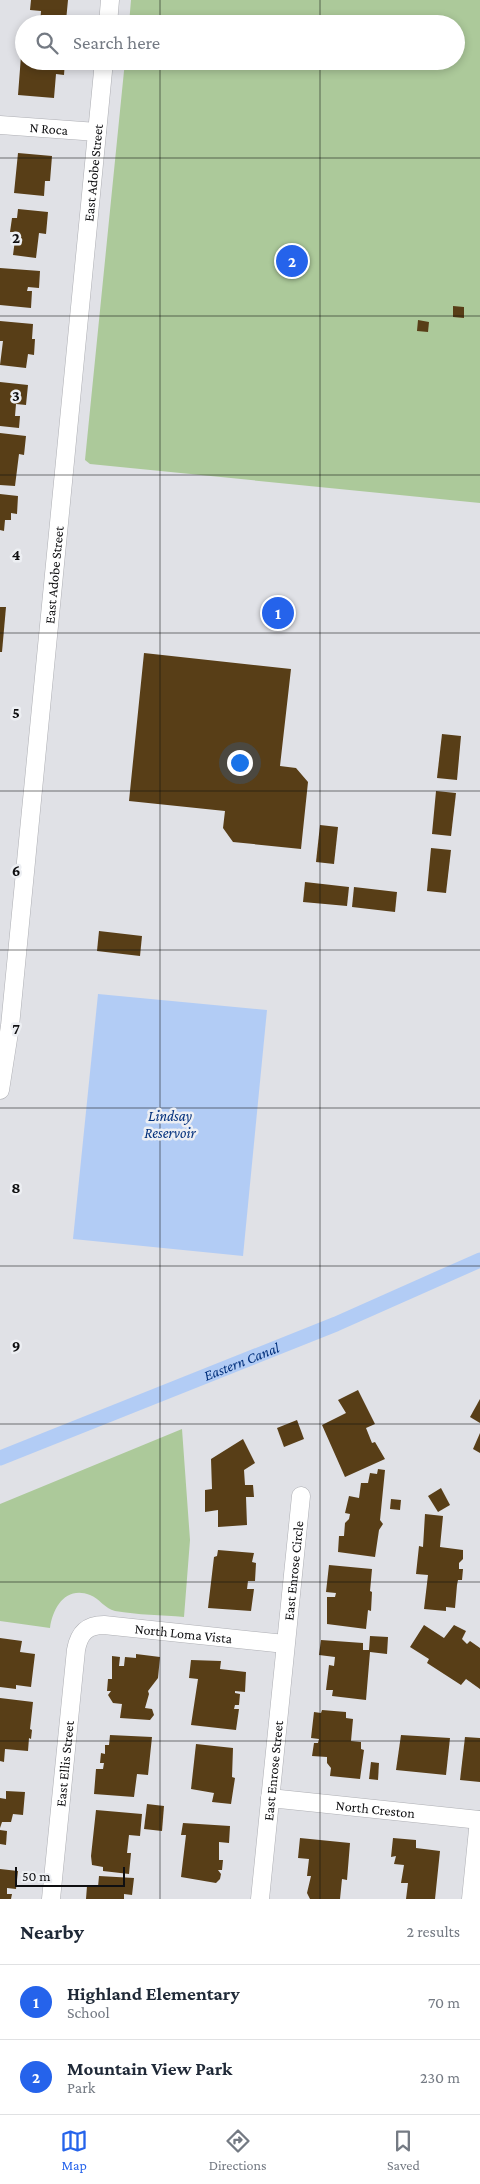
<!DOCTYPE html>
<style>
:root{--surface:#fff;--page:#f6f6f7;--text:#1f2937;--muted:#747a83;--line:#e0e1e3;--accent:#2563eb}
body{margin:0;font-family:"Crimson Pro",serif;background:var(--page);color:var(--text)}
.scale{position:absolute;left:15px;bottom:12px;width:110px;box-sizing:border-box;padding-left:5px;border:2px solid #0f0f11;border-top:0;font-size:14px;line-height:18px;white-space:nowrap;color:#0f0f11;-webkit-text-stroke:4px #edeff3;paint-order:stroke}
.you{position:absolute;left:239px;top:762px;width:18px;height:18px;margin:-12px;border:4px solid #fff;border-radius:50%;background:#1a73e8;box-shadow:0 0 0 8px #1a73e833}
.badge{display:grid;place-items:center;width:32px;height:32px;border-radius:50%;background:var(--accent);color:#fff;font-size:16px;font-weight:700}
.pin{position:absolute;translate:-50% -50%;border:2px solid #fff;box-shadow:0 1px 5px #0006}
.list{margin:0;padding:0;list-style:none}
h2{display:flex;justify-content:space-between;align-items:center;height:65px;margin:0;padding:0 20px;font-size:21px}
h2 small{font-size:16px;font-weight:400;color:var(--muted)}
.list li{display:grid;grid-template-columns:32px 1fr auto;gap:15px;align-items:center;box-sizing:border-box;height:75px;padding:0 20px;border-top:1px solid var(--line)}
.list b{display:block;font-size:19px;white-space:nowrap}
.list p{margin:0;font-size:16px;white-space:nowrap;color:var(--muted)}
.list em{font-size:16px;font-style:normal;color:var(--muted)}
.icon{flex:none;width:28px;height:28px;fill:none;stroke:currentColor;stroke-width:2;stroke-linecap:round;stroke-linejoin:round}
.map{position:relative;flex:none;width:480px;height:1899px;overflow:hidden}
.search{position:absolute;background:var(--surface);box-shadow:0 2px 8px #0003;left:15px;right:15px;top:15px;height:55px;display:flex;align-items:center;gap:12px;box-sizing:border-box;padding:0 18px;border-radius:28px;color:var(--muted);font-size:19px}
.sheet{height:215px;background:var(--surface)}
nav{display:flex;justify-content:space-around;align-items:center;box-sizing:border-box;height:70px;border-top:1px solid var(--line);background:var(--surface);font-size:14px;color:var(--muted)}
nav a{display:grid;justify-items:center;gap:2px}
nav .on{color:var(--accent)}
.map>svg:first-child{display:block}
</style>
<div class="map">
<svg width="480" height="1899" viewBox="0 0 480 1899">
<rect width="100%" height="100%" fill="#e0e1e6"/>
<g fill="#acc99a">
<polygon points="131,0 480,0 480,503 90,464 85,460 125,61 456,61 456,24 129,24"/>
<path d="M182 1429 190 1540 184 1617C162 1615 138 1615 115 1611 105 1609 99 1598 90 1595 66 1586 53 1607 50 1628L0 1621V1504Z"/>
</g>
<polygon fill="#b2ccf5" points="98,994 267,1010 243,1256 73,1239"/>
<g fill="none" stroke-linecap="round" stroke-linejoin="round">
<path stroke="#b2ccf5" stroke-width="15" id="s1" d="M0 1458 336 1324 480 1260"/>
</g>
<g fill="#583e17">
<polygon points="31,0 68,0 66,21 62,20 61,24 40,24 41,11 30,10"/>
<polygon points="21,56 24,57 24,61 65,61 64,75 56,74 54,98 18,95"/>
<polygon points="18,153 52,156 50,181 45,181 44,196 14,193"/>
<polygon points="18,209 48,212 46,234 39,233 36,258 13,255 16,232 10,232 12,218 17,218"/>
<polygon points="0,268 40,271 39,288 28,287 27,291 32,291 31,308 0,305"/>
<polygon points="453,306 464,307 464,318 453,317"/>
<polygon points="418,320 429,322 428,332 417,331"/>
<polygon points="0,321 33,324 32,339 35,339 34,355 28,354 26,368 0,365 3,341 0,341"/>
<polygon points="0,382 28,385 26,405 16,404 15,416 20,416 19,428 0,426"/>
<polygon points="0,433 26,436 24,455 19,454 15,486 0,485"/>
<polygon points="0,494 18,496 17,514 11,513 11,520 5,520 4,531 0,530"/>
<polygon points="0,607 6,607 2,652 0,652"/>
<polygon points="144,653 291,669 280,766 296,768 308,782 301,849 233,842 223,828 225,811 129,801"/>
<polygon points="442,734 461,736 457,780 437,778"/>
<polygon points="436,791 456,793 451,836 432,834"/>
<polygon points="320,825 338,827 334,864 316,862"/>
<polygon points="431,848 451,850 446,893 427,891"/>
<polygon points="305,882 349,887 347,906 303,902"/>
<polygon points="354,887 397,892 395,912 352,907"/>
<polygon points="99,931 142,936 140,956 97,951"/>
<polygon points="358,1390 375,1424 366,1428 372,1443 375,1442 385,1459 345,1477 322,1425 346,1413 338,1400"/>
<polygon points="480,1399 480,1423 470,1417"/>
<polygon points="297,1420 304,1439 284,1447 277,1428"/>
<polygon points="480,1433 480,1453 473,1449"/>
<polygon points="243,1439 255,1463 244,1470 245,1485 253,1485 254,1497 246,1497 247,1525 218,1527 218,1510 205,1512 205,1490 212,1489 211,1459"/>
<polygon points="378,1469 385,1470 380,1520 383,1524 379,1530 375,1557 338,1552 339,1536 344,1536 345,1523 349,1519 350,1514 345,1513 349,1496 359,1498 361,1483 368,1483 370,1473 377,1474"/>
<polygon points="441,1488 450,1505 438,1512 428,1496"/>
<polygon points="391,1499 401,1500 400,1510 390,1509"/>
<polygon points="425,1514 443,1516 440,1547 463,1550 463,1559 459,1563 459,1569 463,1569 462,1580 458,1580 457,1585 455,1608 446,1607 446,1611 424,1609 428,1575 416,1574 419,1546 423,1547"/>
<polygon points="218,1550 254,1553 252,1562 256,1563 255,1581 248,1581 247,1589 254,1589 251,1611 208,1608 214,1557 217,1556"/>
<polygon points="329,1565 372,1569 370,1591 372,1592 371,1611 368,1610 366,1629 327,1624 327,1597 335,1597 336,1593 326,1592"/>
<polygon points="424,1625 444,1638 454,1625 466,1631 462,1639 467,1644 470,1641 480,1648 480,1689 466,1679 461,1685 427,1663 429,1659 410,1647"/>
<polygon points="370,1636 388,1637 387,1654 370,1652 366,1700 332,1696 333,1690 326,1690 329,1665 334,1666 335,1657 319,1655 321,1640 363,1643 363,1650 369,1650"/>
<polygon points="0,1638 22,1641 20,1652 35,1654 31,1687 16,1685 16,1689 0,1687"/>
<polygon points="136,1654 160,1657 158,1678 148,1691 149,1694 145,1708 152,1709 154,1715 150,1720 120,1718 122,1704 113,1703 108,1695 111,1691 107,1691 108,1679 112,1679 112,1656 120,1657 119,1666 124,1666 125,1657 136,1658"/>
<polygon points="191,1660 221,1661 220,1669 246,1672 245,1692 235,1691 235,1693 240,1694 239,1705 235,1705 234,1709 239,1709 236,1730 191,1725 198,1679 189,1678"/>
<polygon points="0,1698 33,1702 30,1729 32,1730 31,1739 29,1738 28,1751 5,1749 4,1762 0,1761"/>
<polygon points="322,1710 346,1712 346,1718 353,1719 351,1741 361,1742 361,1749 364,1750 360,1779 330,1776 331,1768 327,1763 327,1757 312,1756 314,1743 318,1743 319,1739 311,1738 314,1712 321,1713"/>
<polygon points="110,1735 152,1737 148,1775 137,1774 134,1797 94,1794 96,1769 103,1769 104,1763 100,1763 101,1753 105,1754 105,1745 109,1745"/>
<polygon points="401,1735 450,1738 446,1775 396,1770"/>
<polygon points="465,1737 480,1738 480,1782 460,1780"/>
<polygon points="196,1744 233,1748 232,1777 235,1778 231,1804 212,1802 214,1793 191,1789"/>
<polygon points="371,1762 379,1763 378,1780 369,1779"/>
<polygon points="6,1791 25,1792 23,1815 13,1814 11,1822 2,1822 0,1828 0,1798 6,1799"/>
<polygon points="147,1804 164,1806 162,1831 144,1829"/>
<polygon points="96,1810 142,1814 140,1836 129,1835 127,1853 131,1853 129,1874 103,1871 103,1867 92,1865 91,1856"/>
<polygon points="183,1823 230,1826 229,1843 219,1842 219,1860 223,1860 222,1870 218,1870 221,1874 220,1879 216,1883 181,1877 186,1835 181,1835"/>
<polygon points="0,1830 7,1831 6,1845 0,1844"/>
<polygon points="300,1838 350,1843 347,1880 342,1879 340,1899 310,1899 307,1893 311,1876 307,1876 309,1859 298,1858"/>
<polygon points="393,1838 416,1840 416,1848 440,1851 435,1899 406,1899 408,1883 401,1883 404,1865 394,1864 396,1856 391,1857"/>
<polygon points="0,1869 18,1871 16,1889 7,1888 7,1894 12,1894 11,1899 0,1899"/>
<polygon points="99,1876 134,1878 132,1895 124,1894 124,1899 86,1899 87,1886 98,1887"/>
</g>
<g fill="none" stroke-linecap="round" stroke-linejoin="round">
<g stroke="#aeafb4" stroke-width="19">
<g id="minor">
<polyline points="108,24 110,0"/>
<path id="s2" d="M0 125 97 132"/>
<path id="s3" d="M0 1090 10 1026 104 61"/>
<path id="s4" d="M270 1798 480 1820"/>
<path id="s5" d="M51 1899 76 1650C79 1633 87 1625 104 1625L285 1644"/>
<path id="s6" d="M260 1899 301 1496"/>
<polyline points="471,1899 479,1820"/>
</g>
</g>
<use href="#minor" stroke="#fff" stroke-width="18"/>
</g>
<path fill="none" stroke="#0f0f11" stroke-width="1" stroke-opacity="0.55" d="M160 0V24M320 0V24M160 61V1899M320 61V1899M0 158H480M0 316H480M0 475H480M0 633H480M0 791H480M0 950H480M0 1108H480M0 1266H480M0 1424H480M0 1582H480M0 1741H480"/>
<g text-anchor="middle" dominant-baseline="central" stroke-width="5" stroke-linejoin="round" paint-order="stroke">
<g font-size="14" fill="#0f0f11" stroke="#edeff3">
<text stroke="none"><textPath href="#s2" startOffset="49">N Roca</textPath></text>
<text stroke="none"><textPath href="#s3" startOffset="922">East Adobe Street</textPath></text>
<text stroke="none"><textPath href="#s3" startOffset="518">East Adobe Street</textPath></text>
<text stroke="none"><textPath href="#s6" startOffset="330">East Enrose Circle</textPath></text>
<text stroke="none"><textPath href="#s5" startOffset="372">North Loma Vista</textPath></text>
<text stroke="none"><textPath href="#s5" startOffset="136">East Ellis Street</textPath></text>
<text stroke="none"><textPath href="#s6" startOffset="129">East Enrose Street</textPath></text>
<text stroke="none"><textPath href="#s4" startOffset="106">North Creston</textPath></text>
</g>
<g font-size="15" font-style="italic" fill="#002f7b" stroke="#edeff3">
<text x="170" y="1116">Lindsay<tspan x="170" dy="17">Reservoir</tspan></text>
<text stroke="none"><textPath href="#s1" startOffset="260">Eastern Canal</textPath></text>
</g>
</g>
<g font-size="16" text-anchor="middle" font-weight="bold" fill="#0f0f11" stroke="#edeff3" stroke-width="5" stroke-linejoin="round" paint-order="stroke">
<text x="16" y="243">2</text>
<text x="16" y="401">3</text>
<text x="16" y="560">4</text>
<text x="16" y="718">5</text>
<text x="16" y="876">6</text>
<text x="16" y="1034">7</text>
<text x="16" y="1193">8</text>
<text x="16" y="1351">9</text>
</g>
</svg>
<div class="scale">50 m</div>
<div class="you"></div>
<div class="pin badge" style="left:278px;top:613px">1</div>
<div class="pin badge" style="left:292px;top:261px">2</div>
<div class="search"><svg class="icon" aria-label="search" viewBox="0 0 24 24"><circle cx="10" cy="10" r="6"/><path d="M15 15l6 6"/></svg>Search here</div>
</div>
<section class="sheet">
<h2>Nearby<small>2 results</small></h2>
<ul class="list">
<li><span class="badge">1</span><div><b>Highland Elementary</b><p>School</p></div><em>70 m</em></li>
<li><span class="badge">2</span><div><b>Mountain View Park</b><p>Park</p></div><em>230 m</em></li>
</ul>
</section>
<nav>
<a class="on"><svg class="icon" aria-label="map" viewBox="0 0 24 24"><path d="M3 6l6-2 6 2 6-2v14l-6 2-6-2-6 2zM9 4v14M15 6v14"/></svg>Map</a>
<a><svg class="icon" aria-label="directions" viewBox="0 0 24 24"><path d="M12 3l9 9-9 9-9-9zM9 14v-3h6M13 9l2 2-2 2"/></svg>Directions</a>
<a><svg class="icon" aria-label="saved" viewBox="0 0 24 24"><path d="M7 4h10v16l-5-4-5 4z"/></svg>Saved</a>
</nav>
